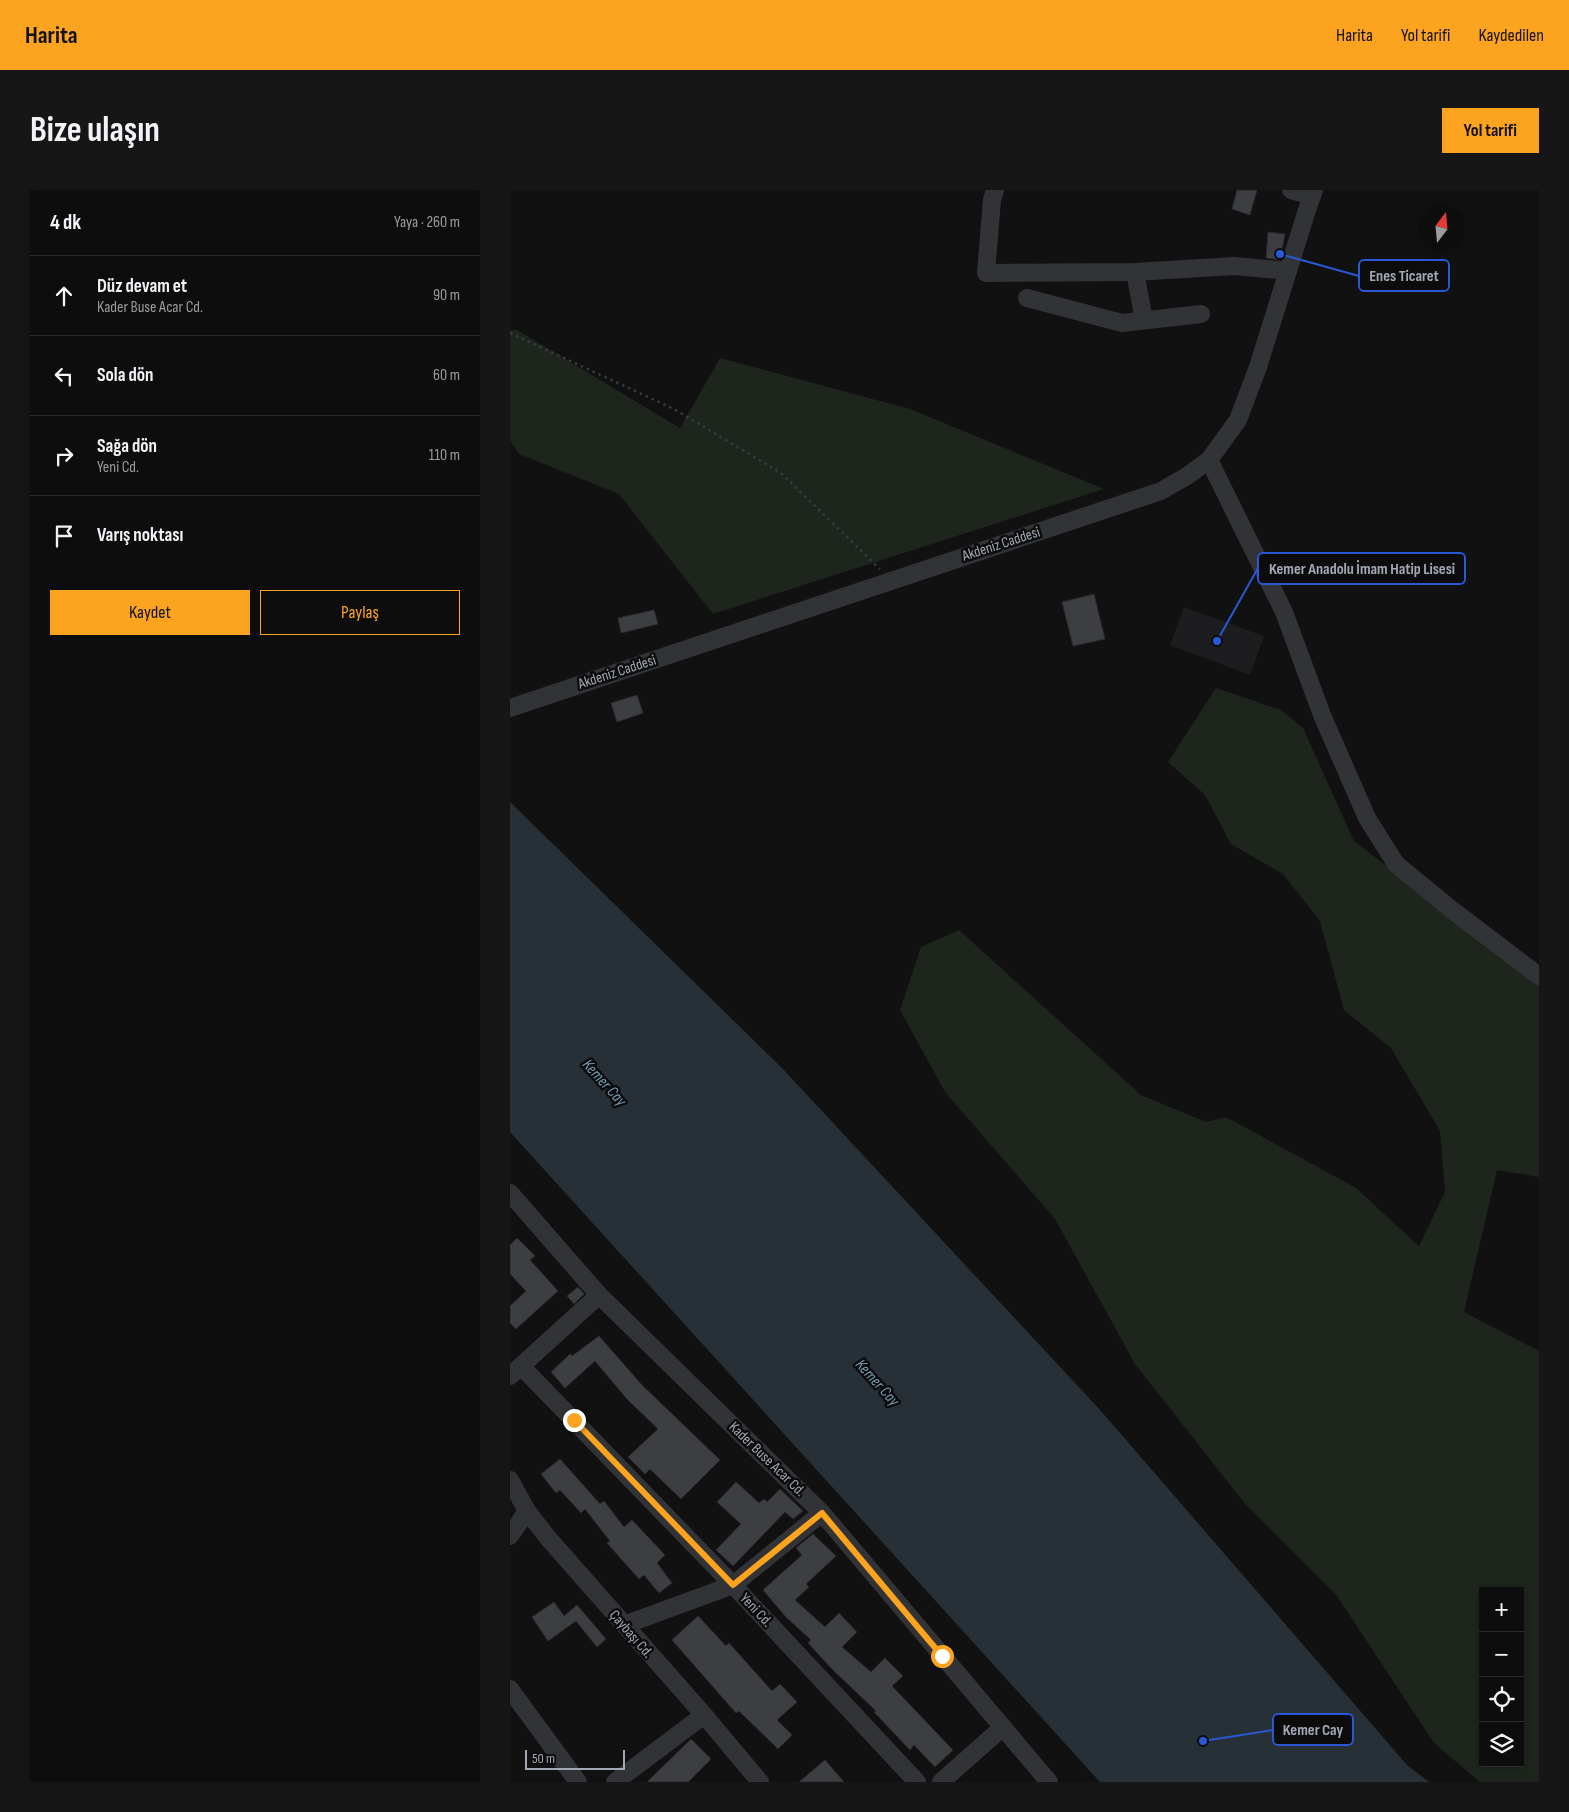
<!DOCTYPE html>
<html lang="tr">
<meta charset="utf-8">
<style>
:root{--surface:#0d0d0e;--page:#161617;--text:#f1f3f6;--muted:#9a9c9e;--line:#2d2d2e;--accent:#fca31f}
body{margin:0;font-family:"Sofia Sans Condensed",sans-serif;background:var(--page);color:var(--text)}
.controls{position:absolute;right:15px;bottom:15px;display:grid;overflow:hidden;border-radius:0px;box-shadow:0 2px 8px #0003}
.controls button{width:45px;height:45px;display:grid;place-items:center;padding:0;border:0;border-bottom:1px solid var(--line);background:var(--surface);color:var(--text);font:25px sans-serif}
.compass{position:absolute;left:909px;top:15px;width:45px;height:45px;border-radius:50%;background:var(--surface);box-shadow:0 2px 8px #0003;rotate:16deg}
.scale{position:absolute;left:15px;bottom:12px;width:100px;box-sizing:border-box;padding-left:5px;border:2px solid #a1a8b4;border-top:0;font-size:14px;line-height:18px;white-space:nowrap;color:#a1a8b4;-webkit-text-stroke:4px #0c0c0d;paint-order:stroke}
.stop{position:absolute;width:15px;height:15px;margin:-11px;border:4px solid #fca31f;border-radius:50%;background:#fff}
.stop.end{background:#fca31f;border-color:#fff;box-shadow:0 1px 5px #0008}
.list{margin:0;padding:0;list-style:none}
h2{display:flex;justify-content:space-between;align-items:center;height:65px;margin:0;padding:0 20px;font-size:21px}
h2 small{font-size:16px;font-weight:400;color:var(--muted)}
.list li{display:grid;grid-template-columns:32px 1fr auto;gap:15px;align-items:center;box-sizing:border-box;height:80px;padding:0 20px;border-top:1px solid var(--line)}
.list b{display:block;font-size:19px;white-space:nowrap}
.list p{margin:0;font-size:16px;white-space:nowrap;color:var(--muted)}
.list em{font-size:16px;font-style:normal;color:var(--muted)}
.actions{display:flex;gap:10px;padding:15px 20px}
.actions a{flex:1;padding:11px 0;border:1px solid var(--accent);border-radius:0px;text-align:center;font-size:18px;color:var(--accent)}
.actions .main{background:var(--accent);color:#111}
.icon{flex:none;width:28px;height:28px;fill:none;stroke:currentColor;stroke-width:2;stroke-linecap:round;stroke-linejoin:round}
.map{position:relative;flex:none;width:1029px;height:1592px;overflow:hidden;border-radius:0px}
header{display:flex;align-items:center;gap:30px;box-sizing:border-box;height:70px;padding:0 25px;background:var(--accent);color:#111}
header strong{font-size:24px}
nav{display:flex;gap:28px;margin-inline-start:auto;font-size:18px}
.intro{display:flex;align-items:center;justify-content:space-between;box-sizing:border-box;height:120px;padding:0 30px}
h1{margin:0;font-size:35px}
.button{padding:12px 22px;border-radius:0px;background:var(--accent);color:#111;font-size:18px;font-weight:700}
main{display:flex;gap:30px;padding:0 30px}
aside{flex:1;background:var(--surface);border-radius:0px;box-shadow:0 2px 8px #0003}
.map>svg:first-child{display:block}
</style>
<header>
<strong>Harita</strong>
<nav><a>Harita</a><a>Yol tarifi</a><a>Kaydedilen</a></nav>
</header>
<div class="intro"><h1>Bize ulaşın</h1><a class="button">Yol tarifi</a></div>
<main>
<aside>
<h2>4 dk<small>Yaya · 260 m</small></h2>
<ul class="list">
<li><svg class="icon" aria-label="ahead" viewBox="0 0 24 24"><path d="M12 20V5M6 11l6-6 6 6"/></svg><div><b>Düz devam et</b><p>Kader Buse Acar Cd.</p></div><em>90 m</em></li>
<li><svg class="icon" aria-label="left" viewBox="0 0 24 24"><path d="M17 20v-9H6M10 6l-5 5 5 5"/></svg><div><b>Sola dön</b></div><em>60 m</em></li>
<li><svg class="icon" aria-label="right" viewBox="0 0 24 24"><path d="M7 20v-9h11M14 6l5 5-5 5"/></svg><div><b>Sağa dön</b><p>Yeni Cd.</p></div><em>110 m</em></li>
<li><svg class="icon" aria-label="arrive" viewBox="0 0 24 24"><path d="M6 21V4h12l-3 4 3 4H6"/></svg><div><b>Varış noktası</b></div></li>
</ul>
<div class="actions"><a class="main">Kaydet</a><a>Paylaş</a></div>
</aside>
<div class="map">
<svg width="1029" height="1592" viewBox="0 0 1029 1592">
<rect width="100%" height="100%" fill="#111112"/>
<polygon fill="#1d1d1f" points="674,417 754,446 740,485 660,455"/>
<g fill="#1d251d" fill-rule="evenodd">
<polygon points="0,140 7,140 170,238 210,168 400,219 594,299 203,424 109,304 9,264 0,251"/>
<path d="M706 498 771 520 793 538 844 651 1029 794V987L987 980 954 1122 1029 1161V1592H970L924 1553 827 1406 736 1315 625 1174 545 1029 435 902 390 820 411 757 449 740 631 905 696 932 716 927 846 998 909 1056 935 1002 930 941 881 858 834 820 810 731 773 684 721 654 695 605 658 572ZM973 1401H1010V1573H973Z"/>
</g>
<polygon fill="#273036" points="0,612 272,878 591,1221 897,1575 919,1592 590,1592 0,942"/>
<g fill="#3d3e42" stroke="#2a2b2e">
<polygon points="727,0 747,0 740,25 722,19"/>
<polygon points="758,42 775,44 770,70 756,68"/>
<polygon points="584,404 595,449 563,456 552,412"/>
<polygon points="144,420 148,434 111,443 108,428"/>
<polygon points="127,505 133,523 107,532 101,513"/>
<polygon points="7,1048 25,1066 20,1070 48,1101 6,1139 0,1133 0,1116 16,1101 0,1084 0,1055"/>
<polygon points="68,1097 74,1104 64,1114 57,1106"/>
<polygon points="89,1146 132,1195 210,1270 171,1309 140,1279 135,1284 118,1267 148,1239 117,1209 85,1171 55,1198 41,1182 60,1164 62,1166"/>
<polygon points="50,1269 90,1314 94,1311 114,1337 122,1330 155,1365 147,1373 162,1393 149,1403 134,1385 129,1389 97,1353 100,1351 75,1319 71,1323 50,1300 46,1303 31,1284"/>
<polygon points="226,1292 249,1313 254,1309 257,1312 270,1299 293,1321 283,1329 275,1322 223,1376 206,1360 231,1334 207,1312"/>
<polygon points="303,1344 326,1366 296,1394 299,1397 285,1410 315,1437 329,1423 347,1442 332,1457 361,1482 375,1468 393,1486 382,1496 443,1560 425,1577 404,1555 400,1560 364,1522 366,1521 322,1479 298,1453 301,1450 276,1427 253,1400 292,1365 286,1358"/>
<polygon points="44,1412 54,1426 67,1415 96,1449 87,1457 66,1431 38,1451 22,1427"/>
<polygon points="188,1426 216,1456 219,1453 262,1501 270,1494 287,1512 267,1530 282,1545 268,1559 229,1521 226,1523 162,1450"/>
<polygon points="181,1549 201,1569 178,1592 137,1592"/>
<polygon points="315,1570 334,1592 289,1592"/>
</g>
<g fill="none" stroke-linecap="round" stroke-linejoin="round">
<polyline stroke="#373a3f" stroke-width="2.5" stroke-dasharray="2.5 4" stroke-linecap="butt" points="0,143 164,219 271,283 370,379"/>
<g stroke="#313337" stroke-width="18">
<polyline points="485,0 482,10 476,83 625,82 724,76 778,81"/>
<polyline points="781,0 802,6"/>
<polyline points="625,82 634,130"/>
<polyline points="517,108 612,133 691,124"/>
<polyline points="699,270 774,422 812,525 857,628 886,674 942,720 1029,786"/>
<polyline points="0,518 651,301 677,286 699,270 728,230 748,177 797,20 804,0"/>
<polyline points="0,1003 89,1105 312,1323 539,1592"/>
<polyline points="11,1176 89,1105"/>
<polyline points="0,1186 11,1176 223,1395 407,1592"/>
<polyline points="0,1290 17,1321 38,1348 194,1525 250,1592"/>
<polyline points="0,1346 17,1321"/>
<polyline points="114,1435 223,1395 312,1323"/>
<polyline points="0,1499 68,1592"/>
<polyline points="105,1592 194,1525"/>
<polyline points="431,1592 493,1537"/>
</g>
</g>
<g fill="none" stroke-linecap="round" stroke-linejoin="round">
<polyline stroke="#fca31f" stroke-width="6" points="64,1230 223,1395 312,1323 432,1466"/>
</g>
<g text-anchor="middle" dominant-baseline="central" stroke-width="5" stroke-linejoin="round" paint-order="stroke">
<g font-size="15" fill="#a1a8b4" stroke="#0c0c0d">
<text transform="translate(491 354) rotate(-18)">Akdeniz Caddesi</text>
<text transform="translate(107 482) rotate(-18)">Akdeniz Caddesi</text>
<text transform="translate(257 1269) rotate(44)">Kader Buse Acar Cd.</text>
<text transform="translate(246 1420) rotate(47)">Yeni Cd.</text>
<text transform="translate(121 1444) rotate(49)">Çaybaşı Cd.</text>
</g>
<g font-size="16" font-style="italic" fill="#759ab2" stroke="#0c0c0d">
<text transform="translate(94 893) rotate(48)">Kemer Cay</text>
<text transform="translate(367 1193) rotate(48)">Kemer Cay</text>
</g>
</g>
<path fill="none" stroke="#2a57d4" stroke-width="2" d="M770 64L849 86M707 451L748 378M693 1551L763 1540"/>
<g fill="#2a57d4" stroke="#0c0c0d" stroke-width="2">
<circle cx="770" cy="64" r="5"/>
<circle cx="707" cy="451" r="5"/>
<circle cx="693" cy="1551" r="5"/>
</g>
<g fill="#0c0c0d" stroke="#2a57d4" stroke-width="2">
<rect x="849" y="70" width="90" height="31" rx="5"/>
<rect x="748" y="363" width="207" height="31" rx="5"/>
<rect x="763" y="1524" width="80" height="31" rx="5"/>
</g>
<g font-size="16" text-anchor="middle" font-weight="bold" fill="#a1a8b4">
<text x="894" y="91">Enes Ticaret</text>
<text x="852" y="384">Kemer Anadolu İmam Hatip Lisesi</text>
<text x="803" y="1545">Kemer Cay</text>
</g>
</svg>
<div class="controls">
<button>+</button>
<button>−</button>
<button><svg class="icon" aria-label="locate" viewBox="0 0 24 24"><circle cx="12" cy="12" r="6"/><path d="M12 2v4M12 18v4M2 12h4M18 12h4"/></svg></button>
<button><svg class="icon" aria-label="layers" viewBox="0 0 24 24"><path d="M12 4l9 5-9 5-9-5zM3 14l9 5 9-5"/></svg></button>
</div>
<svg class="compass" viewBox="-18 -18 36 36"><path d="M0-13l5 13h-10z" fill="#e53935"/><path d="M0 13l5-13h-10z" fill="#9a9c9e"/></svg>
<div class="scale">50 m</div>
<div class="stop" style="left:432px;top:1466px"></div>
<div class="stop end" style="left:64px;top:1230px"></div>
</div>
</main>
